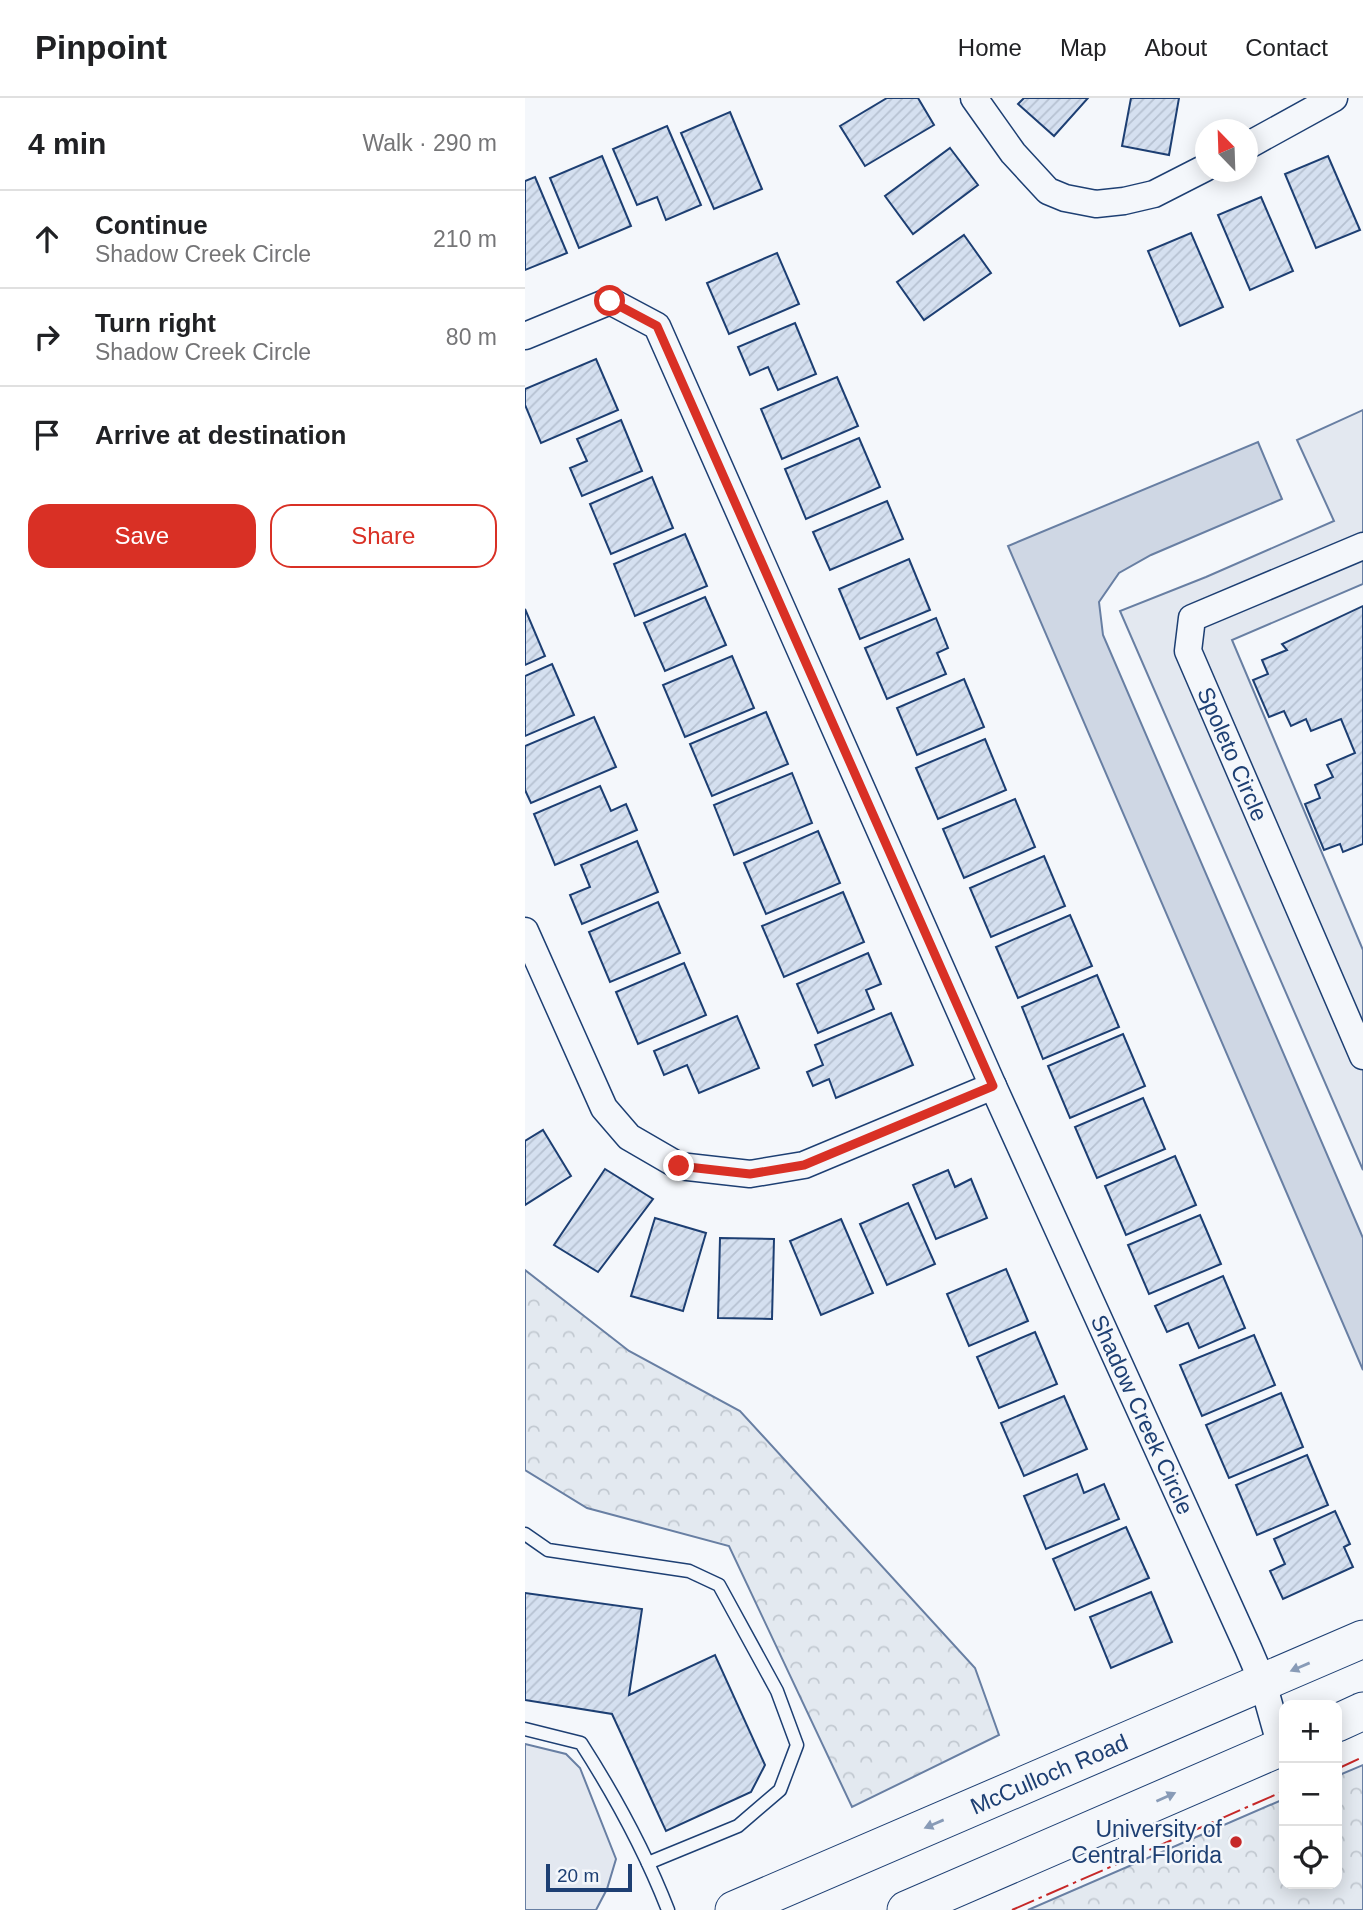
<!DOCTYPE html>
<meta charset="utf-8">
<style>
:root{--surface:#fff;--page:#f2f2f2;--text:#202124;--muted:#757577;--line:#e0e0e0;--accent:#d93025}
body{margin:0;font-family:Helvetica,sans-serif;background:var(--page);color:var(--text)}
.controls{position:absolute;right:21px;bottom:21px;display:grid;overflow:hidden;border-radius:14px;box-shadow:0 4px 18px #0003}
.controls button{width:63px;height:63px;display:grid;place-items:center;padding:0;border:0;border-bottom:2px solid var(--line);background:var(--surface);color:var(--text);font:35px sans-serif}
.compass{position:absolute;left:670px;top:21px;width:63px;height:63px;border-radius:50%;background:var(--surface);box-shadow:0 4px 18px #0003;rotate:337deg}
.scale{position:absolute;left:21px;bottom:18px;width:86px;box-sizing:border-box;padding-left:7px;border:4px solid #1d3f73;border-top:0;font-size:19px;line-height:24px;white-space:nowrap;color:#1d3f73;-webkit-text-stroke:5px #f4f7fb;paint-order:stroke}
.stop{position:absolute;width:21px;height:21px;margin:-16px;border:5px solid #d93025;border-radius:50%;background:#fff}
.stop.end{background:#d93025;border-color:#fff;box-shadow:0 2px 7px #0008}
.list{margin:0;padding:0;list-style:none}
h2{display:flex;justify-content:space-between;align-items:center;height:91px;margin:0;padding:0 28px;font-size:30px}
h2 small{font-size:23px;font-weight:400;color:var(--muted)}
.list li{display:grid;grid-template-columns:46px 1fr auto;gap:21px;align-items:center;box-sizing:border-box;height:98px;padding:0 28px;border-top:2px solid var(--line)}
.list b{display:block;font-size:26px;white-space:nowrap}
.list p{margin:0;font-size:23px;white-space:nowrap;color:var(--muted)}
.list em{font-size:23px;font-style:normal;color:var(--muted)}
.actions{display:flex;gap:14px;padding:21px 28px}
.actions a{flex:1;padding:16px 0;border:2px solid var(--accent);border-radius:21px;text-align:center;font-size:24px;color:var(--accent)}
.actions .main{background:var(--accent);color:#fff}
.icon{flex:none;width:38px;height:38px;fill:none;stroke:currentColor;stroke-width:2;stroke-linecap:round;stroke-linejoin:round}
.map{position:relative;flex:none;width:838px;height:1812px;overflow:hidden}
header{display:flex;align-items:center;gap:42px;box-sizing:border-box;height:98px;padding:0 35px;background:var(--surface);border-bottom:2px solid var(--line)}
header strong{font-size:33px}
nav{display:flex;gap:38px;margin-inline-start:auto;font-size:24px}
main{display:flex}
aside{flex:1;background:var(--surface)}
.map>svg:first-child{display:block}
</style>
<header>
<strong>Pinpoint</strong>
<nav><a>Home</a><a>Map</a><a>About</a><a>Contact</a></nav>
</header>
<main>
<aside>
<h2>4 min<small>Walk · 290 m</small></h2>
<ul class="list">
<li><svg class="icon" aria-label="ahead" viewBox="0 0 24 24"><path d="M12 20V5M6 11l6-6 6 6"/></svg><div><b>Continue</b><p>Shadow Creek Circle</p></div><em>210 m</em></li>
<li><svg class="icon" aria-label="right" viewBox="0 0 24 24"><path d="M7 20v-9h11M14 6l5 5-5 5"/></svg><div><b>Turn right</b><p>Shadow Creek Circle</p></div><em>80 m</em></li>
<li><svg class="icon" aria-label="arrive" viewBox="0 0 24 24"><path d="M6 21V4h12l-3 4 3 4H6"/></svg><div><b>Arrive at destination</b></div></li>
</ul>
<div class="actions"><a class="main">Save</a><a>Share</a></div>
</aside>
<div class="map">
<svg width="838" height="1812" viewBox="0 0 838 1812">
<defs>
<pattern id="forest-crowns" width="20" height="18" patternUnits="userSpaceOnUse" patternTransform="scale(1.75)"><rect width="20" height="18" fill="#e3e9f0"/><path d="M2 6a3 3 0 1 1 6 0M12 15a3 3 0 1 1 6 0" fill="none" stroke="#c2c9d1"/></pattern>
<pattern id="building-hatch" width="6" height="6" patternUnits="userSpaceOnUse" patternTransform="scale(1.75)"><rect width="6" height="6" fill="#d5e0f0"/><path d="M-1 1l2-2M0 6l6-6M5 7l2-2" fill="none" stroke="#b6c1d1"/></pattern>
</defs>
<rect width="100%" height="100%" fill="#f4f7fb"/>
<g fill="url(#forest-crowns)" stroke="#687fa3" stroke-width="2">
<polygon points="0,1172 104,1253 215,1313 450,1570 474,1637 327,1709 204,1448 62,1410 0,1372"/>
<polygon points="838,1667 838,1812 503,1812 759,1701 759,1786 812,1786 812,1678"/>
</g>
<g fill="#e3e8f0" stroke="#687fa3" stroke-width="2">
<polygon points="838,312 838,486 707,542 838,852 838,1072 595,513 681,479 809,423 772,342"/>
<polygon points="0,1646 41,1656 55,1670 91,1761 82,1791 71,1812 0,1812"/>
</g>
<polygon fill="#cfd7e4" stroke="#687fa3" stroke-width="2" points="733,344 757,401 626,457 594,475 574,504 578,537 838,1140 838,1272 483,448"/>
<g fill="url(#building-hatch)" stroke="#1d3f73" stroke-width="2">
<polygon points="362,0 393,0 409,27 340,68 315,28"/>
<polygon points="499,0 563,0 529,38 493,6"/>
<polygon points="606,0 654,0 644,57 597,48"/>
<polygon points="205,14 237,91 189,111 156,35"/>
<polygon points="142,28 176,107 141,122 132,99 112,107 88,51"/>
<polygon points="425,50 453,87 388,136 360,98"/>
<polygon points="77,58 106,128 54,150 25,80"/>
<polygon points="803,58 835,132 791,150 760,76"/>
<polygon points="10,79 42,155 0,172 0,83"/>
<polygon points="736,99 768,173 725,192 693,117"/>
<polygon points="666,135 698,209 655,228 623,153"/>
<polygon points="439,137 466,175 399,222 372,184"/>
<polygon points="252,155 274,206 204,236 182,185"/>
<polygon points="270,225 291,276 253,292 243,269 225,277 213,249"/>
<polygon points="71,261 93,312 16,345 0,307 0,291"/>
<polygon points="312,279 333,328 257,361 236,311"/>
<polygon points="96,322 117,373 57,398 45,370 62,363 52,341"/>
<polygon points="334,340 355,389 281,421 260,371"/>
<polygon points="127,379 148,430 86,456 65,406"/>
<polygon points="362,403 378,441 305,472 288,434"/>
<polygon points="160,436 182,488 110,518 89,466"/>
<polygon points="384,461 405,512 335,541 314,491"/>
<polygon points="180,499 201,547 140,573 119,525"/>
<polygon points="838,508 838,746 818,754 815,746 799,752 780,706 795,700 790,687 808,679 802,667 830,655 816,621 786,633 781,621 766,628 759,613 744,619 728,582 743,576 737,562 762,552 757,546"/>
<polygon points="0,511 20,558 0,567"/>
<polygon points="411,520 423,550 412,555 421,576 362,601 340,550"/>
<polygon points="207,558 229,610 160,639 138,587"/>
<polygon points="27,566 49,617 0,638 0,578"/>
<polygon points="439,581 459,629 392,657 372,610"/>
<polygon points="241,614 263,666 187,698 165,646"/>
<polygon points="69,619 91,669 6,705 0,692 0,648"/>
<polygon points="460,641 481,692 413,721 391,670"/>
<polygon points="267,675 287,725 209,757 189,707"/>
<polygon points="75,688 86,713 101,706 112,732 30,767 9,716"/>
<polygon points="490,701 510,749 439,780 418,731"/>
<polygon points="293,733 315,785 241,816 219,765"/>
<polygon points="112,743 133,794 57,826 45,797 65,789 56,767"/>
<polygon points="519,758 540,808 466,839 445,790"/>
<polygon points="318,794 339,844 259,879 237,828"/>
<polygon points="133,804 155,855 85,884 64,834"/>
<polygon points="545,817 567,868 493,900 471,849"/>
<polygon points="343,855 356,886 341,892 349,911 293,935 272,886"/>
<polygon points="159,865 181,917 113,946 91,894"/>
<polygon points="572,877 594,929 518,961 497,909"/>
<polygon points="366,915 388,967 311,1000 304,981 288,988 282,974 298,967 290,947"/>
<polygon points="212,918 234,970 174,995 162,967 139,977 129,953"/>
<polygon points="598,936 620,988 545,1020 523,968"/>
<polygon points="618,1000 640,1051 572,1080 550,1029"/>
<polygon points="18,1032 46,1078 0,1107 0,1043"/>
<polygon points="650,1058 671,1107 601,1137 580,1088"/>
<polygon points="80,1071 128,1101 73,1174 29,1147"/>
<polygon points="423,1072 430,1089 446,1081 462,1120 411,1141 388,1087"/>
<polygon points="383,1105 410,1166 362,1187 335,1126"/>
<polygon points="675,1117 696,1166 624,1196 603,1147"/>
<polygon points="130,1120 181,1135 158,1213 106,1198"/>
<polygon points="316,1121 348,1195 296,1217 265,1143"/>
<polygon points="195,1140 249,1141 247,1221 193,1220"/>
<polygon points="481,1171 503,1223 444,1248 422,1196"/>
<polygon points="698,1178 720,1230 674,1250 663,1225 642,1234 630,1208"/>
<polygon points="510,1234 532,1286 474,1310 452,1259"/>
<polygon points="729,1237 750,1287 677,1318 655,1267"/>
<polygon points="756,1295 778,1349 704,1380 681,1327"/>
<polygon points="539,1298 562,1351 499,1378 476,1325"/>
<polygon points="782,1357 803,1407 732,1437 711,1387"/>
<polygon points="552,1376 559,1395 579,1386 594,1421 521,1451 499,1398"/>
<polygon points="810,1413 825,1446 819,1449 828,1469 758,1501 745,1473 760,1466 749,1441"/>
<polygon points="601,1429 624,1480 550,1512 528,1461"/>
<polygon points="626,1494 647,1544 586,1570 565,1519"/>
<polygon points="0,1495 117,1511 104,1597 190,1557 240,1667 226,1694 141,1733 87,1616 0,1602"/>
</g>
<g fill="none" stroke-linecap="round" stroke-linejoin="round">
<g stroke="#1d3f73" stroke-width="15">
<g id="lane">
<polyline points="0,1436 23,1452 164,1473 194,1487 252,1593 272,1647 255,1692 213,1728 123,1765"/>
<path d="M0 1631 56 1645C90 1698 120 1753 143 1812"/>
</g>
</g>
<g stroke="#1d3f73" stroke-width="29">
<g id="street">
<polyline points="449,0 488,55 523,93 540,100 571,106 599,103 629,96 680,70"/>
<polyline points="722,48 809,0"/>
<path id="s1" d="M0 238 85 203 132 228 468 988 723 1550 738 1585 756 1649"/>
<path id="s2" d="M838 448 667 520 663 553 838 958"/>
<polyline points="0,833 79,1010 104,1039 154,1068 225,1076 279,1067 468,988"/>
</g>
</g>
<g stroke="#1d3f73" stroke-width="39">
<g id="secondary">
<polyline points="812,1625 838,1613"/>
<path id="s3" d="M209 1812 838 1541"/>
<polyline points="381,1812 759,1648"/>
</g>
</g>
<use href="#lane" stroke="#f4f7fb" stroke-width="12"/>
<use href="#street" stroke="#f4f7fb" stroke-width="26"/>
<use href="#secondary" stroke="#f4f7fb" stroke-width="37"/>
<g stroke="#c62828" stroke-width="2" stroke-dasharray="24 5 3.5 5" stroke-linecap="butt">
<polyline points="812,1671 838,1659"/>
<polyline points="487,1812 759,1693"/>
</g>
</g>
<defs><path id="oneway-solid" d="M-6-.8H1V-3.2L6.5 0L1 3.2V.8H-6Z" transform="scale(1.75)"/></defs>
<g fill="#889bb7">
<use href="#oneway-solid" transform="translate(775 1569) rotate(157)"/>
<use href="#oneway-solid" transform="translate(641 1699) rotate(-24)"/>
<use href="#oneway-solid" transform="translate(409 1726) rotate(157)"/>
</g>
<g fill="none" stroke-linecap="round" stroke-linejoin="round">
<polyline stroke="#d93025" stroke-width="9" points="85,203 132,228 468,988 279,1067 225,1076 154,1068"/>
</g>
<circle fill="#c62828" stroke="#f4f7fb" stroke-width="2.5" cx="711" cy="1744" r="7"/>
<g text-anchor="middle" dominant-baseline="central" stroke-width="5" stroke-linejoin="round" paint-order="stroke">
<g font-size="23" fill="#1d3f73" stroke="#f4f7fb">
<text stroke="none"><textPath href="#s2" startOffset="331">Spoleto Circle</textPath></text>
<text stroke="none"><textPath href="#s1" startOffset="1337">Shadow Creek Circle</textPath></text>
<text stroke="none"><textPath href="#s3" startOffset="343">McCulloch Road</textPath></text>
</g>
<g font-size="23" fill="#1d3f73" stroke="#f4f7fb" text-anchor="end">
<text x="697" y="1731">University of<tspan x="697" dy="26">Central Florida</tspan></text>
</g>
</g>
</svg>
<div class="controls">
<button>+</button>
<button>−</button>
<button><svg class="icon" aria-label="locate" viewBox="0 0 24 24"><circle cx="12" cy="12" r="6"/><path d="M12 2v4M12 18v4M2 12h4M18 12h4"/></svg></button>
</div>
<svg class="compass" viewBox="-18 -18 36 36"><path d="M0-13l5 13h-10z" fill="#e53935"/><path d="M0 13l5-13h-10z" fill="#757577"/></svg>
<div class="scale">20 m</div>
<div class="stop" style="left:85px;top:203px"></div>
<div class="stop end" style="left:154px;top:1068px"></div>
</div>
</main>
